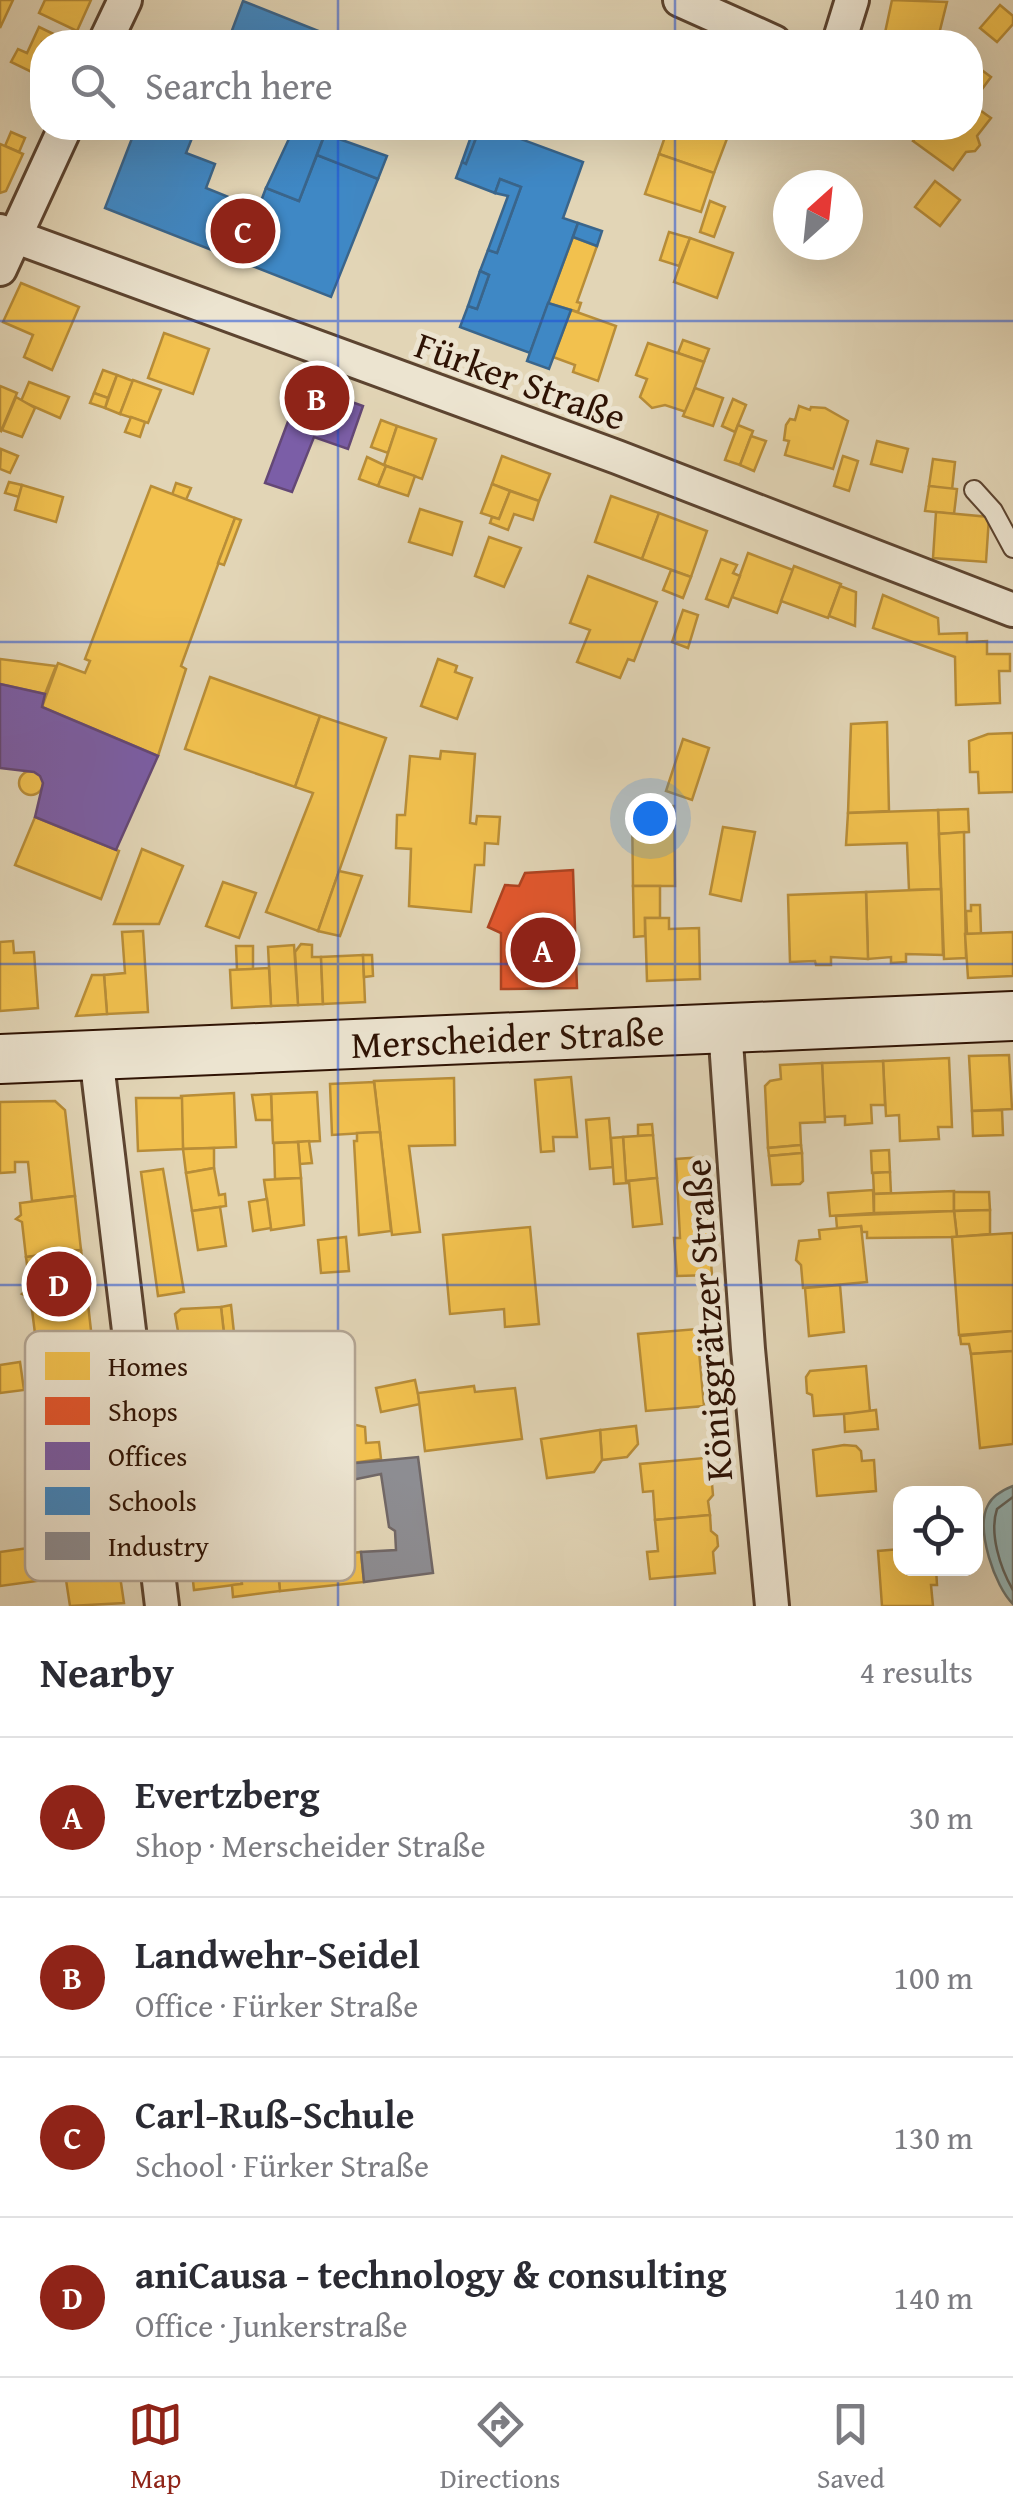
<!DOCTYPE html>
<meta charset="utf-8">
<style>
:root{--surface:#fff;--page:#f7f7f7;--text:#2b2b33;--muted:#7c7c81;--line:#e1e1e2;--accent:#8f2418}
body{margin:0;font-family:"Gentium Book Plus",serif;background:var(--page);color:var(--text)}
.controls{position:absolute;right:30px;bottom:30px;display:grid;overflow:hidden;border-radius:20px;box-shadow:0 10px 40px #0002}
.controls button{width:90px;height:90px;display:grid;place-items:center;padding:0;border:0;border-bottom:2px solid var(--line);background:var(--surface);color:var(--text);font:50px sans-serif}
.compass{position:absolute;left:773px;top:170px;width:90px;height:90px;border-radius:50%;background:var(--surface);box-shadow:0 10px 40px #0002;rotate:27deg}
.you{position:absolute;left:650px;top:818px;width:35px;height:35px;margin:-25px;border:8px solid #fff;border-radius:50%;background:#1a73e8;box-shadow:0 0 0 15px #1a73e833}
.badge{display:grid;place-items:center;width:65px;height:65px;border-radius:50%;background:var(--accent);color:#fff;font-size:32px;font-weight:700}
.pin{position:absolute;translate:-50% -50%;border:5px solid #fff;box-shadow:0 2px 10px #0006}
.list{margin:0;padding:0;list-style:none}
h2{display:flex;justify-content:space-between;align-items:center;height:130px;margin:0;padding:0 40px;font-size:42px}
h2 small{font-size:32px;font-weight:400;color:var(--muted)}
.list li{display:grid;grid-template-columns:65px 1fr auto;gap:30px;align-items:center;box-sizing:border-box;height:160px;padding:0 40px;border-top:2px solid var(--line)}
.list b{display:block;font-size:38px;white-space:nowrap}
.list p{margin:0;font-size:32px;white-space:nowrap;color:var(--muted)}
.list em{font-size:32px;font-style:normal;color:var(--muted)}
.icon{flex:none;width:55px;height:55px;fill:none;stroke:currentColor;stroke-width:2;stroke-linecap:round;stroke-linejoin:round}
.map{position:relative;flex:none;width:1013px;height:1606px;overflow:hidden}
.search{position:absolute;background:var(--surface);box-shadow:0 10px 40px #0002;left:30px;right:30px;top:30px;height:110px;display:flex;align-items:center;gap:25px;box-sizing:border-box;padding:0 35px;border-radius:40px;color:var(--muted);font-size:38px}
.sheet{height:770px;background:var(--surface)}
nav{display:flex;justify-content:space-around;align-items:center;box-sizing:border-box;height:140px;border-top:2px solid var(--line);background:var(--surface);font-size:28px;color:var(--muted)}
nav a{display:grid;justify-items:center;gap:5px}
nav .on{color:var(--accent)}
.map>svg:first-child{display:block}
</style>
<div class="map">
<svg width="1013" height="1606" viewBox="0 0 1013 1606">
<rect width="100%" height="100%" fill="#e2d5b6"/>
<filter id="stains"><feTurbulence type="fractalNoise" baseFrequency=".002" numOctaves="4"/><feColorMatrix values="0 0 0 0 .2 0 0 0 0 .09 0 0 0 0 .02 0 0 0 .5 -.17"/></filter>
<radialGradient id="worn" r=".72"><stop offset=".6" stop-color="#630" stop-opacity="0"/><stop offset="1" stop-color="#630" stop-opacity=".3"/></radialGradient>
<path fill="#97b7b7" stroke="#6d756f" stroke-width="2.5" d="M1013 1486V1604C995 1587 975 1529 988 1505 993 1495 1003 1490 1013 1486Z"/>
<g fill="#f2c14e" stroke="#b88d38" stroke-width="2.5">
<polygon points="0,0 13,0 0,28"/>
<polygon points="45,0 91,0 77,31 39,13"/>
<polygon points="892,0 947,2 937,42 917,39 916,42 883,42"/>
<polygon points="1000,5 1013,16 1013,24 997,42 980,28"/>
<polygon points="39,27 68,41 42,42 42,77 11,62 18,49 27,53"/>
<polygon points="971,62 991,77 971,104 970,103"/>
<polygon points="970,103 991,118 977,136 980,145 975,151 966,152 953,170 913,141 923,128 970,128"/>
<polygon points="668,128 705,128 728,136 714,173 659,154"/>
<polygon points="11,132 25,138 19,152 5,146"/>
<polygon points="0,144 23,154 6,191 0,193"/>
<polygon points="659,154 714,173 701,212 645,194"/>
<polygon points="935,181 960,200 940,226 915,207"/>
<polygon points="710,201 725,207 714,237 700,232"/>
<polygon points="669,232 690,238 679,266 660,260"/>
<polygon points="573,237 597,246 577,302 581,303 578,312 548,303"/>
<polygon points="690,238 733,253 717,298 674,282"/>
<polygon points="21,283 79,307 52,370 24,357 33,335 3,322"/>
<polygon points="571,310 616,326 598,381 573,372 575,365 553,357"/>
<polygon points="164,333 209,349 193,394 148,378"/>
<polygon points="683,340 709,349 704,362 678,353"/>
<polygon points="648,343 704,362 686,412 665,405 652,408 640,397 647,379 636,375"/>
<polygon points="103,370 117,375 108,398 94,393"/>
<polygon points="117,375 133,381 120,414 105,408"/>
<polygon points="133,380 161,390 148,423 120,414"/>
<polygon points="29,382 69,397 60,418 21,401"/>
<polygon points="0,386 17,393 1,431 0,430"/>
<polygon points="695,388 723,398 713,426 683,416"/>
<polygon points="94,393 108,398 105,408 90,403"/>
<polygon points="16,397 35,408 22,437 2,430"/>
<polygon points="733,399 746,405 735,432 722,426"/>
<polygon points="799,406 810,410 811,407 825,408 848,421 833,469 785,455 789,441 784,440 786,425 790,419 795,420"/>
<polygon points="131,417 145,422 140,437 125,432"/>
<polygon points="381,420 397,426 388,453 371,447"/>
<polygon points="738,425 753,431 740,465 725,460"/>
<polygon points="397,426 436,439 422,479 384,465"/>
<polygon points="751,436 766,441 754,471 740,465"/>
<polygon points="877,441 908,449 902,472 871,464"/>
<polygon points="1,449 18,456 10,473 0,469"/>
<polygon points="502,456 550,474 539,501 492,484"/>
<polygon points="843,456 858,461 849,491 834,486"/>
<polygon points="367,457 386,466 378,486 359,479"/>
<polygon points="933,459 955,462 952,490 929,486"/>
<polygon points="386,466 415,476 408,496 378,486"/>
<polygon points="9,482 22,485 19,497 5,493"/>
<polygon points="176,483 191,488 186,500 172,495"/>
<polygon points="492,484 510,491 499,519 481,513"/>
<polygon points="22,485 63,497 56,522 15,510"/>
<polygon points="151,486 235,518 181,666 186,669 158,756 42,707 58,663 85,673 90,661 85,659"/>
<polygon points="929,486 957,489 954,514 925,511"/>
<polygon points="510,491 539,501 533,520 514,514 508,530 490,523 492,517 499,519"/>
<polygon points="611,496 659,513 642,559 595,542"/>
<polygon points="420,509 462,522 452,555 409,542"/>
<polygon points="936,512 989,517 986,562 933,558"/>
<polygon points="659,513 707,531 691,577 642,559"/>
<polygon points="235,518 241,520 224,565 218,563"/>
<polygon points="489,537 521,548 504,587 475,576"/>
<polygon points="748,553 793,570 777,613 732,597"/>
<polygon points="721,559 737,565 733,573 740,576 728,607 706,599"/>
<polygon points="794,566 841,584 828,618 781,601"/>
<polygon points="671,570 691,577 683,598 663,590"/>
<polygon points="588,576 657,602 634,661 628,659 620,678 577,662 590,630 570,623"/>
<polygon points="840,586 856,592 855,626 829,616"/>
<polygon points="883,595 938,618 939,634 967,633 967,642 987,641 987,654 1010,654 1010,671 999,671 1000,703 956,705 955,657 873,628"/>
<polygon points="683,610 698,615 688,648 672,642"/>
<polygon points="0,659 56,666 45,694 0,684"/>
<polygon points="438,659 457,666 455,672 472,678 457,719 421,706"/>
<polygon points="210,677 320,716 295,787 185,749"/>
<polygon points="320,716 386,738 318,931 266,912 313,793 295,787"/>
<polygon points="887,722 889,811 848,813 851,724"/>
<polygon points="1013,733 1013,792 979,793 978,772 970,772 969,741 988,734"/>
<polygon points="683,739 709,748 692,800 666,791"/>
<polygon points="441,751 475,754 470,823 476,824 477,816 500,817 498,844 485,843 484,865 475,865 471,912 409,906 411,849 396,848 397,815 405,815 410,756 440,759"/>
<circle cx="31" cy="783" r="12"/>
<polygon points="674,806 675,886 633,886 632,807"/>
<polygon points="968,809 969,832 939,834 938,810"/>
<polygon points="938,810 941,889 909,890 907,843 846,845 848,813"/>
<polygon points="35,817 119,851 101,899 15,865"/>
<polygon points="723,827 755,832 741,901 710,894"/>
<polygon points="964,832 966,958 944,959 939,834"/>
<polygon points="142,849 183,866 159,924 114,924"/>
<polygon points="339,871 362,876 340,936 318,931"/>
<polygon points="223,882 256,893 239,938 206,926"/>
<polygon points="633,886 660,886 660,918 645,918 645,936 634,937"/>
<polygon points="941,889 943,955 906,954 906,962 891,963 891,957 868,959 866,892"/>
<polygon points="866,892 868,959 831,957 831,965 816,965 815,961 790,962 788,895"/>
<polygon points="971,905 980,905 981,934 967,934 966,911 971,911"/>
<polygon points="645,918 669,918 669,929 699,928 700,979 647,981"/>
<polygon points="143,931 148,1012 107,1014 104,975 125,973 122,932"/>
<polygon points="1013,932 1013,976 968,978 965,934"/>
<polygon points="13,941 14,953 34,952 38,1008 0,1011 0,942"/>
<polygon points="301,944 312,945 312,957 321,957 323,1004 298,1005 295,952"/>
<polygon points="294,945 298,1005 271,1006 268,947"/>
<polygon points="236,946 253,946 253,969 237,970"/>
<polygon points="363,955 365,1002 323,1004 321,957"/>
<polygon points="363,955 372,955 373,976 364,977"/>
<polygon points="269,968 271,1006 232,1008 230,970"/>
<polygon points="92,975 104,975 107,1014 76,1016"/>
<polygon points="1009,1055 1012,1109 972,1111 969,1056"/>
<polygon points="949,1058 952,1127 938,1127 939,1139 900,1141 899,1115 886,1116 883,1061"/>
<polygon points="883,1061 885,1105 871,1105 872,1123 845,1125 845,1116 824,1117 822,1063"/>
<polygon points="822,1063 825,1122 800,1123 801,1145 768,1148 765,1086 770,1081 781,1079 780,1065"/>
<polygon points="571,1077 577,1137 553,1137 554,1151 541,1152 535,1080"/>
<polygon points="454,1078 455,1145 409,1146 420,1232 392,1235 374,1081"/>
<polygon points="374,1082 380,1132 332,1135 330,1084"/>
<polygon points="317,1092 320,1141 273,1143 271,1094"/>
<polygon points="234,1093 236,1147 183,1149 181,1096"/>
<polygon points="271,1094 272,1120 256,1120 252,1095"/>
<polygon points="136,1098 182,1098 183,1149 138,1151"/>
<polygon points="55,1101 65,1110 75,1196 32,1201 28,1162 15,1162 15,1172 0,1173 0,1102"/>
<polygon points="1002,1110 1003,1135 973,1136 972,1111"/>
<polygon points="609,1118 613,1167 590,1169 586,1120"/>
<polygon points="652,1124 653,1135 638,1136 638,1125"/>
<polygon points="380,1132 391,1231 359,1235 354,1141 357,1141 357,1133"/>
<polygon points="653,1135 657,1178 626,1181 623,1137"/>
<polygon points="623,1137 626,1181 629,1183 614,1184 611,1138"/>
<polygon points="309,1141 312,1163 300,1164 298,1142"/>
<polygon points="298,1142 301,1178 275,1179 274,1143"/>
<polygon points="801,1145 802,1153 769,1156 768,1148"/>
<polygon points="214,1148 214,1168 186,1173 183,1149"/>
<polygon points="889,1150 890,1172 872,1173 871,1151"/>
<polygon points="802,1153 803,1181 800,1184 772,1185 769,1156"/>
<polygon points="703,1157 712,1275 677,1276 674,1238 680,1238 676,1159"/>
<polygon points="214,1168 219,1195 225,1194 226,1206 192,1211 186,1173"/>
<polygon points="163,1169 184,1292 158,1296 141,1172"/>
<polygon points="890,1172 891,1193 874,1194 873,1173"/>
<polygon points="301,1178 304,1225 271,1230 264,1180"/>
<polygon points="657,1178 662,1224 633,1227 629,1181"/>
<polygon points="873,1190 874,1213 830,1216 828,1193"/>
<polygon points="954,1191 954,1211 874,1213 874,1194"/>
<polygon points="954,1192 989,1192 990,1210 954,1211"/>
<polygon points="75,1196 81,1250 26,1257 22,1222 16,1219 21,1215 20,1203"/>
<polygon points="267,1199 271,1228 253,1231 249,1202"/>
<polygon points="220,1207 226,1246 198,1250 192,1211"/>
<polygon points="990,1210 990,1234 957,1237 954,1211"/>
<polygon points="954,1211 957,1237 867,1238 867,1232 862,1232 861,1226 837,1228 836,1216"/>
<polygon points="861,1226 867,1282 803,1288 801,1265 796,1260 799,1241 820,1239 819,1230"/>
<polygon points="530,1227 539,1324 505,1327 504,1309 450,1314 443,1235"/>
<polygon points="1013,1233 1013,1331 959,1335 952,1237"/>
<polygon points="346,1237 349,1271 321,1273 318,1240"/>
<polygon points="81,1250 88,1304 32,1310 31,1298 22,1294 30,1287 26,1257"/>
<polygon points="840,1285 844,1332 809,1336 805,1288"/>
<polygon points="88,1304 94,1357 39,1364 38,1355 30,1348 36,1341 32,1310"/>
<polygon points="231,1305 234,1333 224,1334 221,1307"/>
<polygon points="221,1307 224,1334 234,1333 237,1353 183,1360 175,1314 181,1309"/>
<polygon points="697,1329 704,1406 646,1411 638,1334"/>
<polygon points="1013,1331 1013,1351 971,1354 969,1344 961,1344 960,1336"/>
<polygon points="1013,1351 1013,1444 980,1448 971,1354"/>
<polygon points="20,1362 24,1390 0,1393 0,1365"/>
<polygon points="866,1366 870,1412 814,1416 812,1395 807,1393 806,1377 810,1371"/>
<polygon points="415,1380 420,1404 381,1412 376,1388"/>
<polygon points="474,1386 475,1392 515,1388 522,1439 425,1451 418,1393"/>
<polygon points="876,1410 878,1429 845,1432 844,1414"/>
<polygon points="340,1416 342,1422 365,1427 366,1443 379,1442 381,1459 323,1467 321,1455 275,1460 270,1426"/>
<polygon points="636,1426 638,1444 627,1457 602,1460 600,1430"/>
<polygon points="600,1430 602,1460 594,1472 547,1478 541,1439"/>
<polygon points="844,1445 856,1446 861,1451 862,1461 874,1460 876,1491 817,1496 813,1450"/>
<polygon points="704,1458 706,1480 712,1484 713,1495 708,1501 710,1515 655,1520 653,1491 643,1492 640,1464"/>
<polygon points="710,1515 711,1531 717,1536 718,1546 713,1552 715,1573 650,1579 647,1552 658,1551 655,1520"/>
<polygon points="116,1536 120,1576 77,1582 75,1569 63,1571 62,1565 39,1568 36,1547"/>
<polygon points="237,1540 242,1584 194,1590 189,1545"/>
<polygon points="36,1547 44,1580 0,1586 0,1552"/>
<polygon points="900,1549 900,1568 936,1568 937,1585 931,1585 933,1606 882,1606 878,1551"/>
<polygon points="361,1552 364,1582 280,1591 277,1562"/>
<polygon points="277,1562 280,1591 233,1597 232,1585 242,1584 240,1566"/>
<polygon points="120,1576 124,1603 70,1606 66,1580"/>
</g>
<polygon fill="#e4572e" stroke="#ae4321" stroke-width="2.5" points="573,870 577,988 501,989 501,933 488,927 505,885 519,886 525,873"/>
<g fill="#7b5ea7" stroke="#644876" stroke-width="2.5">
<polygon points="302,384 363,406 348,449 314,437 292,492 265,483"/>
<polygon points="0,684 45,694 42,707 158,756 116,850 35,817 43,783 40,776 34,772 0,768"/>
</g>
<g fill="#3f88c5" stroke="#3a658b" stroke-width="2.5">
<polygon points="243,1 346,42 228,41"/>
<polygon points="136,128 196,128 186,153 215,164 206,188 258,209 266,188 299,201 317,155 378,179 331,297 105,208"/>
<polygon points="294,128 327,128 299,201 266,188"/>
<polygon points="474,128 480,128 466,164 462,162"/>
<polygon points="480,128 491,128 583,162 563,218 578,223 530,353 460,327 468,306 477,309 489,275 480,271 488,250 497,253 521,187 500,179 495,193 456,178 462,162 466,164"/>
<polygon points="325,134 387,156 378,179 317,155"/>
<polygon points="500,179 521,187 497,253 488,250 508,196 495,193"/>
<polygon points="578,223 602,231 597,246 573,237"/>
<polygon points="480,271 489,275 477,309 468,306"/>
<polygon points="548,303 571,310 549,369 527,361"/>
</g>
<polygon fill="#8d8d92" stroke="#716867" stroke-width="2.5" points="418,1457 433,1573 364,1582 361,1552 396,1550 395,1531 389,1527 381,1474 347,1481 346,1464"/>
<g fill="none" stroke-linecap="round" stroke-linejoin="round">
<path stroke="#63655e" stroke-width="2.5" d="M1013 1497 997 1509C989 1533 1000 1568 1013 1590"/>
<g stroke="#5c4430" stroke-width="22">
<polyline id="service" points="974,490 993,511 1013,548"/>
</g>
<g stroke="#5c4430" stroke-width="38">
<g id="minor">
<polyline points="680,0 774,42"/>
<polyline points="105,42 125,0"/>
<polyline points="839,42 852,0"/>
<polyline points="0,231 617,457 1013,610"/>
<polyline points="0,269 65,128"/>
<polyline points="725,1028 748,1349 772,1606"/>
<polyline points="96,1055 162,1606"/>
</g>
</g>
<g stroke="#2f1304" stroke-width="52">
<g id="secondary">
<path id="s1" d="M0 1059 1013 1016"/>
</g>
</g>
<use href="#service" stroke="#ece4d0" stroke-width="18"/>
<use href="#minor" stroke="#ece4d0" stroke-width="32"/>
<use href="#secondary" stroke="#ece4d0" stroke-width="48"/>
</g>
<path fill="none" stroke="#1d4ed8" stroke-width="2.5" stroke-opacity="0.55" d="M338 0V42M675 0V42M338 128V1606M675 128V1606M0 321H1013M0 642H1013M0 964H1013M0 1285H1013"/>
<g text-anchor="middle" dominant-baseline="central" stroke-width="10" stroke-linejoin="round" paint-order="stroke">
<g font-size="38" fill="#2f1304" stroke="#ece4d0">
<text transform="translate(521 380) rotate(20)">Fürker Straße</text>
<text stroke="none"><textPath href="#s1" startOffset="508">Merscheider Straße</textPath></text>
<text transform="translate(707 1320) rotate(-94)">Königgrätzer Straße</text>
</g>
</g>
<rect x="25" y="1331" width="330" height="250" rx="15" fill="#ece4d0" stroke="#b3a593" stroke-width="2.5"/>
<rect x="45" y="1352" width="45" height="28" fill="#f2c14e"/>
<rect x="45" y="1397" width="45" height="28" fill="#e4572e"/>
<rect x="45" y="1442" width="45" height="28" fill="#7b5ea7"/>
<rect x="45" y="1487" width="45" height="28" fill="#3f88c5"/>
<rect x="45" y="1532" width="45" height="28" fill="#8d8d92"/>
<g font-size="28" fill="#2f1304">
<text x="108" y="1376">Homes</text>
<text x="108" y="1421">Shops</text>
<text x="108" y="1466">Offices</text>
<text x="108" y="1511">Schools</text>
<text x="108" y="1556">Industry</text>
</g>
<rect width="100%" height="100%" filter="url(#stains)"/>
<rect width="100%" height="100%" fill="url(#worn)"/>
</svg>
<div class="controls">
<button><svg class="icon" aria-label="locate" viewBox="0 0 24 24"><circle cx="12" cy="12" r="6"/><path d="M12 2v4M12 18v4M2 12h4M18 12h4"/></svg></button>
</div>
<svg class="compass" viewBox="-18 -18 36 36"><path d="M0-13l5 13h-10z" fill="#e53935"/><path d="M0 13l5-13h-10z" fill="#7c7c81"/></svg>
<div class="you"></div>
<div class="pin badge" style="left:543px;top:950px">A</div>
<div class="pin badge" style="left:317px;top:398px">B</div>
<div class="pin badge" style="left:243px;top:231px">C</div>
<div class="pin badge" style="left:59px;top:1284px">D</div>
<div class="search"><svg class="icon" aria-label="search" viewBox="0 0 24 24"><circle cx="10" cy="10" r="6"/><path d="M15 15l6 6"/></svg>Search here</div>
</div>
<section class="sheet">
<h2>Nearby<small>4 results</small></h2>
<ul class="list">
<li><span class="badge">A</span><div><b>Evertzberg</b><p>Shop · Merscheider Straße</p></div><em>30 m</em></li>
<li><span class="badge">B</span><div><b>Landwehr-Seidel</b><p>Office · Fürker Straße</p></div><em>100 m</em></li>
<li><span class="badge">C</span><div><b>Carl-Ruß-Schule</b><p>School · Fürker Straße</p></div><em>130 m</em></li>
<li><span class="badge">D</span><div><b>aniCausa - technology &amp; consulting</b><p>Office · Junkerstraße</p></div><em>140 m</em></li>
</ul>
</section>
<nav>
<a class="on"><svg class="icon" aria-label="map" viewBox="0 0 24 24"><path d="M3 6l6-2 6 2 6-2v14l-6 2-6-2-6 2zM9 4v14M15 6v14"/></svg>Map</a>
<a><svg class="icon" aria-label="directions" viewBox="0 0 24 24"><path d="M12 3l9 9-9 9-9-9zM9 14v-3h6M13 9l2 2-2 2"/></svg>Directions</a>
<a><svg class="icon" aria-label="saved" viewBox="0 0 24 24"><path d="M7 4h10v16l-5-4-5 4z"/></svg>Saved</a>
</nav>
